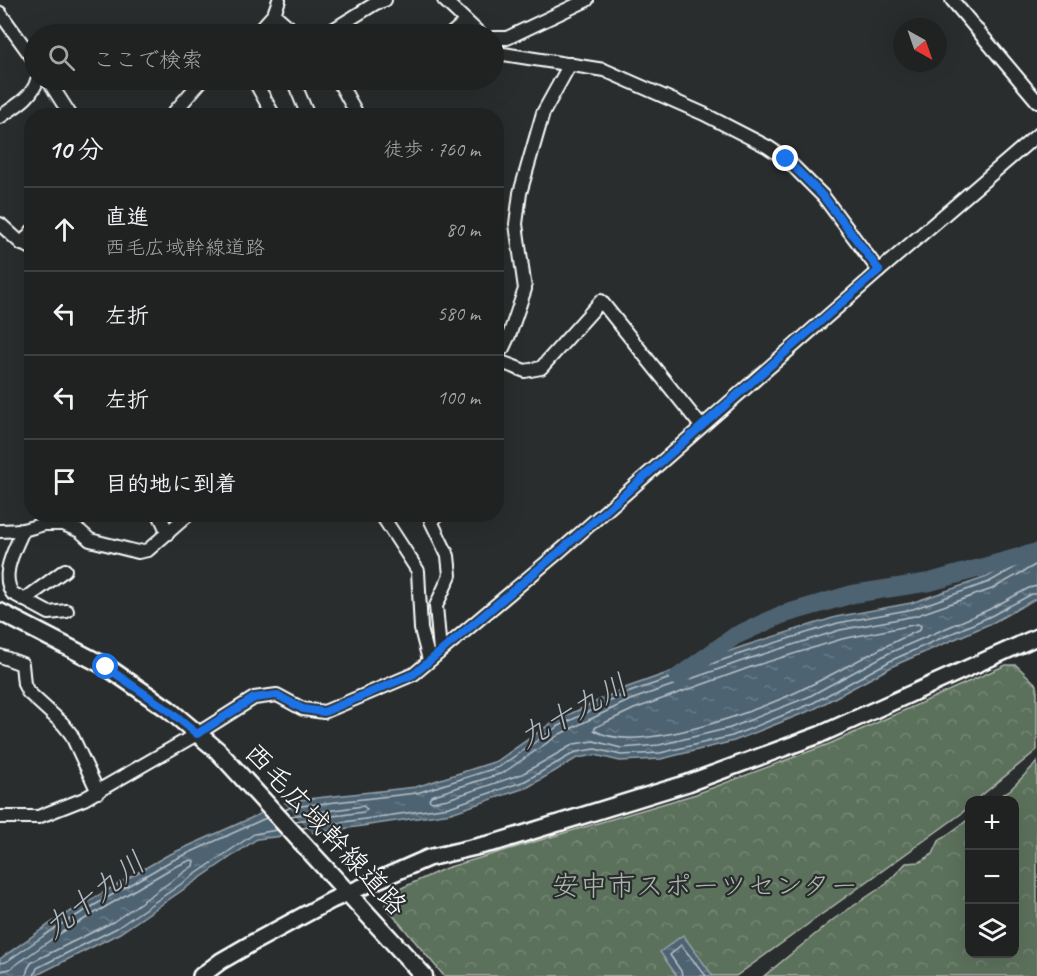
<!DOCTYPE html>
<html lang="ja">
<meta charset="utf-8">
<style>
:root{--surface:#202222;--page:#282a2a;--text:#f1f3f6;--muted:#a2a4a5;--line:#3d3f40}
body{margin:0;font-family:Caveat,"Klee One",sans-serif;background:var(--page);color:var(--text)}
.controls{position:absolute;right:18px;bottom:18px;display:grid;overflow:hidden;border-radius:12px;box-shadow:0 6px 24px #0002}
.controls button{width:54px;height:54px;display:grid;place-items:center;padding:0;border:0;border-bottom:2px solid var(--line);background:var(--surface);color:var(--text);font:30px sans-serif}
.compass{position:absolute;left:893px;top:18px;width:54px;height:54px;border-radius:50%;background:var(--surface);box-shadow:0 6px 24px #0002;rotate:140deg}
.stop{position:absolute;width:18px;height:18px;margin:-14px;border:4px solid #1a73e8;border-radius:50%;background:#fff}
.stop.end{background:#1a73e8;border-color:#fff;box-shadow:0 2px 6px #0008}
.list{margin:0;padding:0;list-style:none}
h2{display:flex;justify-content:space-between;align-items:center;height:78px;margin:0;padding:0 24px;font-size:26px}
h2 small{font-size:20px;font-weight:400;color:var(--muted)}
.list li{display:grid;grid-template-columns:39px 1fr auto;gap:18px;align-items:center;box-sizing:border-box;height:84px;padding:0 24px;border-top:2px solid var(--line)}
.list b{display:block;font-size:22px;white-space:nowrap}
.list p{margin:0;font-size:20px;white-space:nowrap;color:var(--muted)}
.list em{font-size:20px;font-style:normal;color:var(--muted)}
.icon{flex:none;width:33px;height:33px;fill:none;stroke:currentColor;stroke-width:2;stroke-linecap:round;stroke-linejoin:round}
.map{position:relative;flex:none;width:1037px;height:976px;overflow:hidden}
.search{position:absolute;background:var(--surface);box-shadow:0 6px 24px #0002;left:24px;top:24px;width:480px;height:66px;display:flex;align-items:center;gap:15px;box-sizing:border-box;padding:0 21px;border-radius:33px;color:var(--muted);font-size:22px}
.panel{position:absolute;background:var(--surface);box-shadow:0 6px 24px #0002;left:24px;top:108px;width:480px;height:414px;border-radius:24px}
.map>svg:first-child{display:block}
</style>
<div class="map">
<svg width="1037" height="976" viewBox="0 0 1037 976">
<defs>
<pattern id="forest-crowns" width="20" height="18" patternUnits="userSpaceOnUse" patternTransform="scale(1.5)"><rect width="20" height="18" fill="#5c715c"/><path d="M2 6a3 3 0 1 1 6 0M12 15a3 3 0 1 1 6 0" fill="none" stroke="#748674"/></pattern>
<pattern id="water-ripples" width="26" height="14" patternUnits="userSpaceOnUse" patternTransform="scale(1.5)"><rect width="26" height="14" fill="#4e6372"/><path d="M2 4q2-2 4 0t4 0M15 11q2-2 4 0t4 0" fill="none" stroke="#697a87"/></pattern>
</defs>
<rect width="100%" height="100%" fill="#2a2d2e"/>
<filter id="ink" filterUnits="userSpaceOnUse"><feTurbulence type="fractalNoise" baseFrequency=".0167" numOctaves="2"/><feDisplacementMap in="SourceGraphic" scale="12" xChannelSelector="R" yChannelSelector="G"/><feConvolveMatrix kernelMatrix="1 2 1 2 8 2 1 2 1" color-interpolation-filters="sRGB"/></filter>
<g filter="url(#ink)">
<g fill="url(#forest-crowns)" stroke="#aeb8ae" stroke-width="1.5">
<polygon points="1006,665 1016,665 1037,685 1037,750 976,800 970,800 969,806 961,814 736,976 444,976 385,906 388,894 446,868 696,794 829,744"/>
<polygon points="1037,762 1037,976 764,976 834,919 886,884 906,863 920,862 933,854 939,841 969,819 970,954 1014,954 1014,800 995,800 1011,789"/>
</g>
<g fill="url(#water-ripples)" stroke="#95a1aa" stroke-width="1.5">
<polygon points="1037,548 1037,598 994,622 895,665 814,709 734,741 661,759 620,761 595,755 577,758 528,787 451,813 328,831 257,839 120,933 35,976 0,976 0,959 51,923 166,856 289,801 416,787 497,761 553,722 625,688 744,646 836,617 911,603 987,577"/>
<polygon points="683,935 713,976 677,976 660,952"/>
</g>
<polygon fill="#2a2d2e" points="282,801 315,836 284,839 259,812"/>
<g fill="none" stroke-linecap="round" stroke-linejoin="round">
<g stroke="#b8c1c7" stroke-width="1.5">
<polyline points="1037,564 992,589 915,616 840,630 748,659 630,700 560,734 503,773 431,796 429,800 432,802 448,799 522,774 574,744 594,741 621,748 659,745 730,728 808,697 889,653 988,610 1029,588 1037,586"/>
<path d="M918 624 921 626 920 630C880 647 844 669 805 688 763 709 636 757 594 730L596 727 634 709 751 667 842 639Z"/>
<polyline points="285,810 291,807 417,793 499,767 557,727 627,693 746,652 838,623 913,609 989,582 1037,555"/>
<polyline points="290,816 363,806 367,809 364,812 295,821"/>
<polyline points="302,828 449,807 525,781 576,752 595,749 621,755 660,753 732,736 811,704 892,660 991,616 1032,594 1037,594"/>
<polyline points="0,963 6,962 55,928 169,862 266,818"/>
<polyline points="0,971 10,969 59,934 172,868 191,860 194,861 193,866 113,922 32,962 28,968 26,976"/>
<polyline points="34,976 37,968 117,928 254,834 277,830"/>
<polyline points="682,976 681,971 670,955 681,945 706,976"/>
</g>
<polyline stroke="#4e6372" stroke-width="18" points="678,677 735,636 781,615 853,594 930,582 1037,552"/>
<g stroke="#fff" stroke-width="16">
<g id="minor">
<polyline points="444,0 480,34"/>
<polyline points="952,0 1037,101"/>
<polyline points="0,13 34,60"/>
<polyline points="274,14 297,34"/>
<polyline points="256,34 274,14 279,0"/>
<polyline points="326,34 376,3 385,0"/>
<polyline points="451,34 466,21"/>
<polyline points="494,38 507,38 587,0"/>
<polyline points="494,49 497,53 604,70 704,114 768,147 786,159 823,196 879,271"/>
<polyline points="48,80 71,116"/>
<polyline points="254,80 274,116"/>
<polyline points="293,80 308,116"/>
<polyline points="338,80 358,116"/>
<polyline points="171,116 202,80"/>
<path d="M0 117C14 107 33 97 37 80"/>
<polyline points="0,224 22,244 32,248"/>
<polyline points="22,244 32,231"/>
<polyline points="496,353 503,348 510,333 525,289 516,224 520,193 543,113 570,64"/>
<polyline points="496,360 525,371 541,368 601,301 701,426"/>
<polyline points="159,514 168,533"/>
<polyline points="381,514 418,571 421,629 429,660"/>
<polyline points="439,514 431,521 448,556 450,575 436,606 440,651"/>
<path d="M23 530C15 550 0 573 12 593L49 613 67 611"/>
<polyline points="0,531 23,530 44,524 63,524 80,531 90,540 138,552 148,550 189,514"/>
<polyline points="24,600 65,570"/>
<polyline points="0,656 22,664 24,684 28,692 63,724 71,734 98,792"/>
<polyline points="0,817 38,817 84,799 197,734 254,698 277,695 303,709 324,712 414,674 560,551 879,271 1037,135"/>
</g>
</g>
<g stroke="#fff" stroke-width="20">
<polyline id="tertiary" points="201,976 221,961 254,942 332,900 428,858 497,842 688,783 819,735 1037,637"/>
</g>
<g stroke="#fff" stroke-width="21">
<polyline id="secondary" points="0,612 107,667 168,709 217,750 424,976"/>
</g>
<use href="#minor" stroke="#2a2d2e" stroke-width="12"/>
<use href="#tertiary" stroke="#2a2d2e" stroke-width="15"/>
<use href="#secondary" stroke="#2a2d2e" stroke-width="16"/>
</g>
</g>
<g fill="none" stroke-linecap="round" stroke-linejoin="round" filter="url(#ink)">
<polyline stroke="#1a73e8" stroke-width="8" points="106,667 168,710 197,734 254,698 277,695 303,709 324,712 414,674 560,551 879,270 823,196 786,159"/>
</g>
<g text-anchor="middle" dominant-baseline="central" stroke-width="4.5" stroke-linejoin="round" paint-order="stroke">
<g font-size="28" fill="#fff" stroke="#2a2d2e">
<text transform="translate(326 829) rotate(47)">西毛広域幹線道路</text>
</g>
<g font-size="28" fill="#aeb8ae" stroke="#2a2d2e">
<text x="705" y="885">安中市スポーツセンター</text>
</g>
<g font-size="30" font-style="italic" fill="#afb9c0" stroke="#2a2d2e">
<text transform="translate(573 711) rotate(-29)">九十九川</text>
<text transform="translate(94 895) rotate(-38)">九十九川</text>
</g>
</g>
</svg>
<div class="controls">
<button>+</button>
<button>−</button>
<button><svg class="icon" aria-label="layers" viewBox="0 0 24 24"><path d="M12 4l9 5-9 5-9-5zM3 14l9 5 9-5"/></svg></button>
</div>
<svg class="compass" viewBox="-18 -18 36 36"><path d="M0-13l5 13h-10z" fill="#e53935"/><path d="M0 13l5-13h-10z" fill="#a2a4a5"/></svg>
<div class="stop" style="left:106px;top:667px"></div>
<div class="stop end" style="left:786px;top:159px"></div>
<div class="search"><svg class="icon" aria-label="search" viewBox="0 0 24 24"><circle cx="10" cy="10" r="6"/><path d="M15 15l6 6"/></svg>ここで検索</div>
<section class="panel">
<h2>10 分<small>徒歩 · 760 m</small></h2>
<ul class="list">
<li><svg class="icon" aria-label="ahead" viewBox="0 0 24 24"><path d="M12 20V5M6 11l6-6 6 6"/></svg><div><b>直進</b><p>西毛広域幹線道路</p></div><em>80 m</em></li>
<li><svg class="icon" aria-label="left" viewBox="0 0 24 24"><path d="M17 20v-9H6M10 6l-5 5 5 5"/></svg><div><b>左折</b></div><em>580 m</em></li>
<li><svg class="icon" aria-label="left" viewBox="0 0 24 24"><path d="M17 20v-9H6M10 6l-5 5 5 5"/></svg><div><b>左折</b></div><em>100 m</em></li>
<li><svg class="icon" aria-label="arrive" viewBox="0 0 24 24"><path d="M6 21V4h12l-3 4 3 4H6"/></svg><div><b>目的地に到着</b></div></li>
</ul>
</section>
</div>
